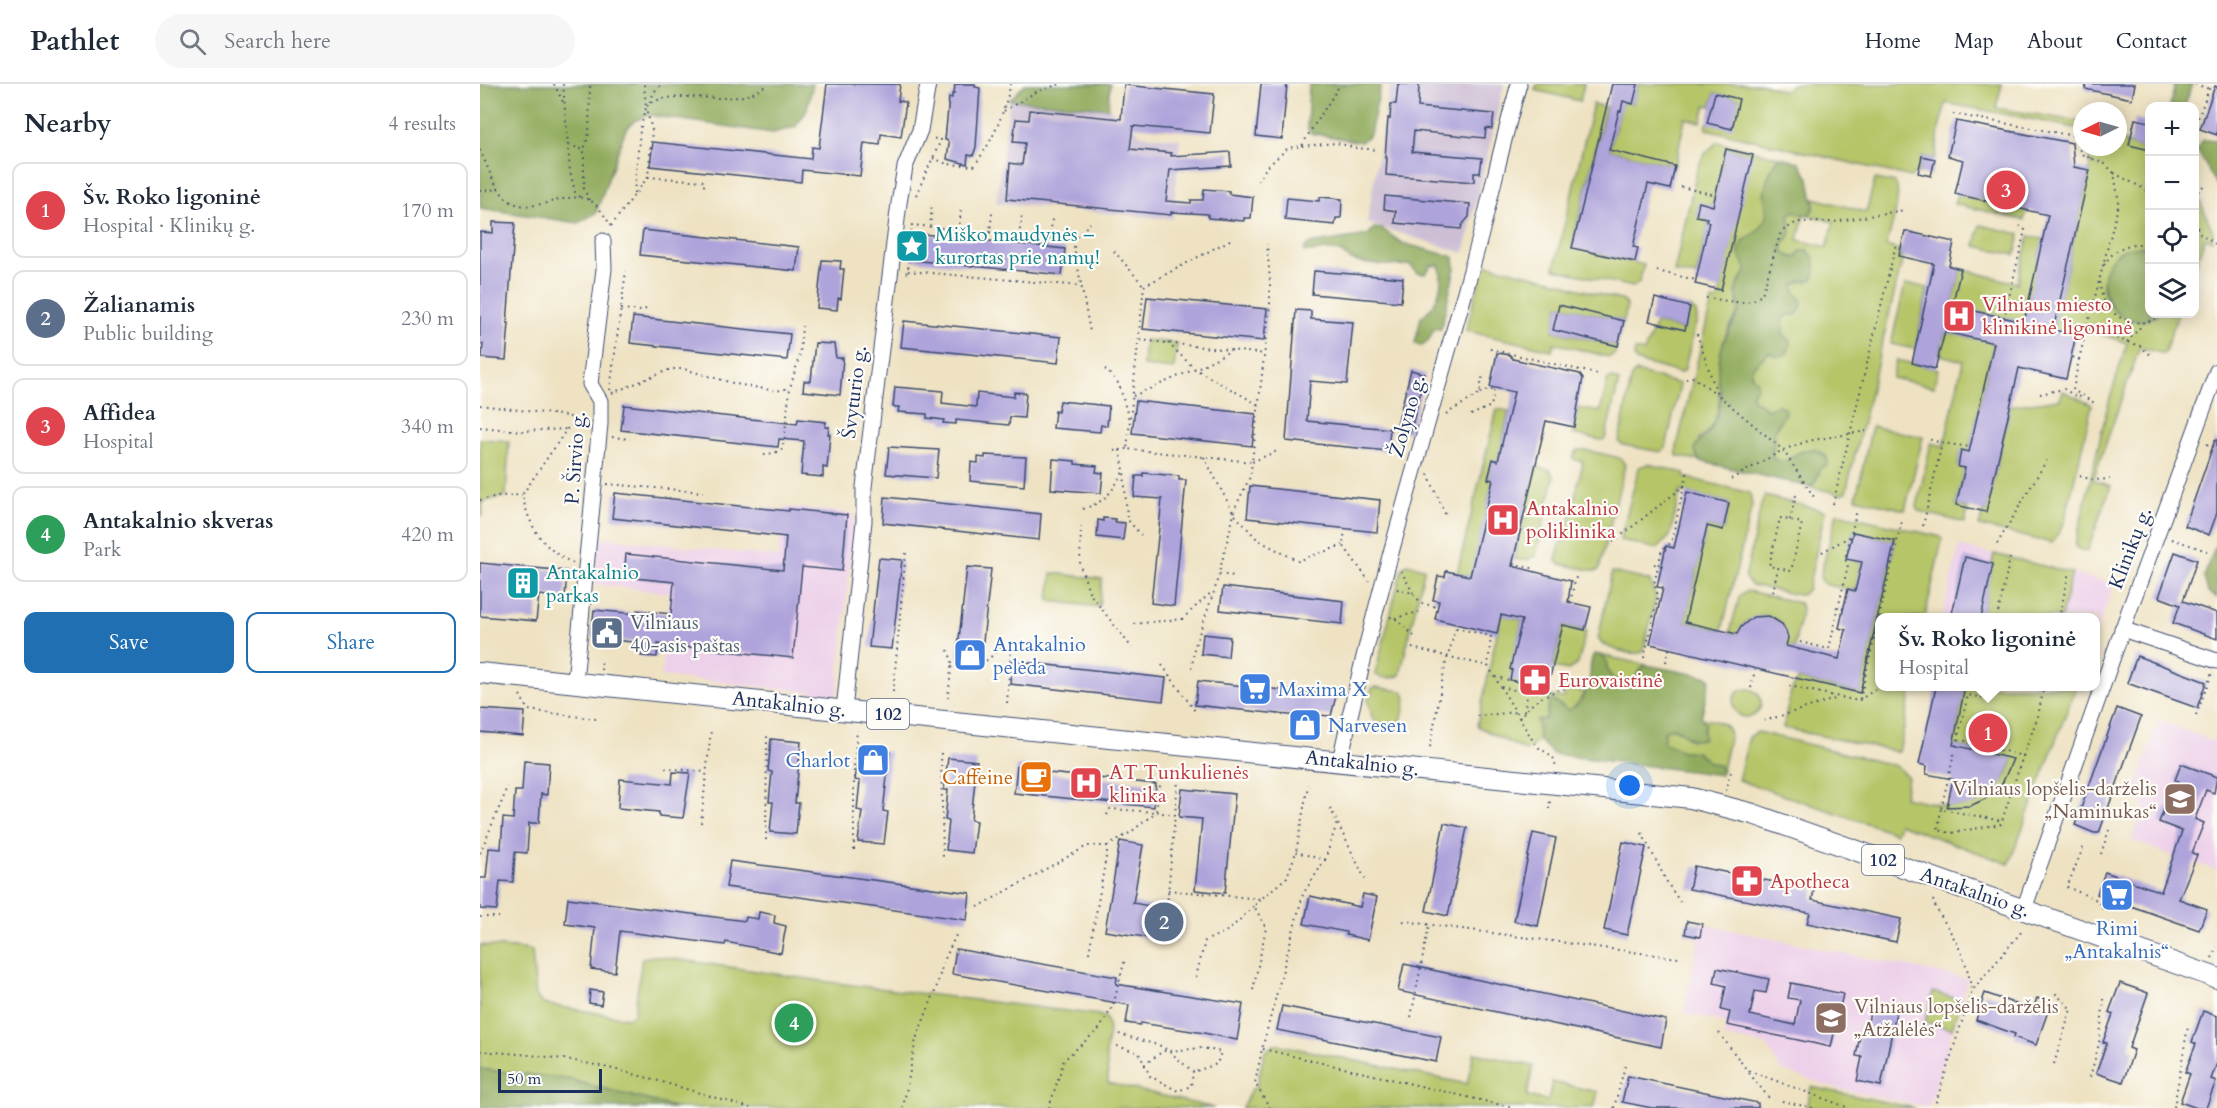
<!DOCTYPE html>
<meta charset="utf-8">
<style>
:root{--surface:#fff;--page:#f6f6f7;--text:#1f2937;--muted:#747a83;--line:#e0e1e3;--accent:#1f6fb2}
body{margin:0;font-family:Cardo,serif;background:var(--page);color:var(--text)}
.controls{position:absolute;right:18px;top:18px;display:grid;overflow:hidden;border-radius:12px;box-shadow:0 3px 15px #0003}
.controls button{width:54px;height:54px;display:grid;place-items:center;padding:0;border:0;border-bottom:2px solid var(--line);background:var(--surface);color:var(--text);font:30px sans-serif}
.compass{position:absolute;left:1593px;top:18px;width:54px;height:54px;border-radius:50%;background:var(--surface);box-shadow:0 3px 15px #0003;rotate:265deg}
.scale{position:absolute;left:18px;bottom:15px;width:104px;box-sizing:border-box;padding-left:6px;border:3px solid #1b2f5e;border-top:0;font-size:16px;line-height:21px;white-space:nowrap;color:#1b2f5e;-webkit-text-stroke:4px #fdfcf7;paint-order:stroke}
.you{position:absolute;left:1150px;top:702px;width:21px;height:21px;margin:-15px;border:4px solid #fff;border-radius:50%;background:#1a73e8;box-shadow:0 0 0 9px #1a73e833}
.badge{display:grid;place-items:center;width:39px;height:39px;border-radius:50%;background:var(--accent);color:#fff;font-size:20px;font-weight:700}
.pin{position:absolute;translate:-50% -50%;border:3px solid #fff;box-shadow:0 2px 6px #0006}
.popup{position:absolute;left:1395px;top:529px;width:225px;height:78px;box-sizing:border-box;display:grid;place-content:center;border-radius:12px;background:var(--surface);filter:drop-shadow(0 2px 4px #0005);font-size:20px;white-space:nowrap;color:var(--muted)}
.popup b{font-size:22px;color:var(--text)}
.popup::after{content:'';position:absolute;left:50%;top:100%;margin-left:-12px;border:12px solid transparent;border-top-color:var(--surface)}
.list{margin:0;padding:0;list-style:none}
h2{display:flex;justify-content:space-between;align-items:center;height:78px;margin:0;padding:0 24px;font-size:26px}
h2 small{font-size:20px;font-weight:400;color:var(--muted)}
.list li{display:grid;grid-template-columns:39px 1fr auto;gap:18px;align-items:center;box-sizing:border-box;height:96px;margin:0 12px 12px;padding:0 12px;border:2px solid var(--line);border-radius:12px}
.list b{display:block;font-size:22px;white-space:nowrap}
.list p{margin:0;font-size:20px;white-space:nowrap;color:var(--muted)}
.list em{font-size:20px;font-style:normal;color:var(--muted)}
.actions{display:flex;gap:12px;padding:18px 24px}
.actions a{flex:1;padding:14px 0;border:2px solid var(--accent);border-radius:12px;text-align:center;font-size:21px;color:var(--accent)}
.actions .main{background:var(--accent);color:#fff}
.icon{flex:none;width:33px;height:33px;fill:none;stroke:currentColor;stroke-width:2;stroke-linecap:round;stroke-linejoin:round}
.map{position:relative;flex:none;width:1737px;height:1024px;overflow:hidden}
header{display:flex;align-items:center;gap:36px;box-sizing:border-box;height:84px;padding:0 30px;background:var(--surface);border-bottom:2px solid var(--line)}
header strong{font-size:28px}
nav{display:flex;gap:33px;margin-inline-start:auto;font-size:21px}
.search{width:420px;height:54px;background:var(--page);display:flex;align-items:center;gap:15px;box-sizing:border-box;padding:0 21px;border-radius:33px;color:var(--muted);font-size:22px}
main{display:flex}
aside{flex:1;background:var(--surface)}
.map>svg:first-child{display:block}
</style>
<header>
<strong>Pathlet</strong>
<div class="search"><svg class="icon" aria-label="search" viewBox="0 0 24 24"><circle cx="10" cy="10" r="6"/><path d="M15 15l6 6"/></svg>Search here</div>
<nav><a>Home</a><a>Map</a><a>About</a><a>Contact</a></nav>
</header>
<main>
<aside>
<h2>Nearby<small>4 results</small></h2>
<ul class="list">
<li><span class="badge" style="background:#e0444e">1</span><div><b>Šv. Roko ligoninė</b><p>Hospital · Klinikų g.</p></div><em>170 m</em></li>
<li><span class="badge" style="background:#5c6f8a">2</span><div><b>Žalianamis</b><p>Public building</p></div><em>230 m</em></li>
<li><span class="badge" style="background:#e0444e">3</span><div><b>Affidea</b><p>Hospital</p></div><em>340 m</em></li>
<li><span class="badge" style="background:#2e9e5b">4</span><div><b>Antakalnio skveras</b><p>Park</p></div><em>420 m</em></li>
</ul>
<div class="actions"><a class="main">Save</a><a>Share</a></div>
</aside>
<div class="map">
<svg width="1737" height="1024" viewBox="0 0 1737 1024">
<rect width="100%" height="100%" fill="#fdfcf7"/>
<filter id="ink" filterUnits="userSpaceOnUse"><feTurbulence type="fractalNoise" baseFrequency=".0167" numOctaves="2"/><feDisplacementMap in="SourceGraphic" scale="12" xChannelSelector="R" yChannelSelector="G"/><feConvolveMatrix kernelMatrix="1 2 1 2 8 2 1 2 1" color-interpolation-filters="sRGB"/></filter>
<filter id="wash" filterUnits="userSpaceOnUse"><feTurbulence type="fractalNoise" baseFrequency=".008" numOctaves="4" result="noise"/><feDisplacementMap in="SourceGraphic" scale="24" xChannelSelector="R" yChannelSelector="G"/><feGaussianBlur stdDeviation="1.35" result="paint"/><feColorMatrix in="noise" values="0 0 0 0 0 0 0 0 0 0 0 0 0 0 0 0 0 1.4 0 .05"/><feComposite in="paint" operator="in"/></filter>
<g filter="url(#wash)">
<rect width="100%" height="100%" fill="#eee2c2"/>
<g fill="#edd0e9">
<polygon points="304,423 375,430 357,611 181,592 190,509 114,500 119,453 298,473"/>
<polygon points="1479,462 1631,499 1633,503 1616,550 1616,534 1462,534"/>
<polygon points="1679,636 1737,659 1737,787 1716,779 1714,781 1652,756 1663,724 1662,707 1656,703"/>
<polygon points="1222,840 1488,895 1449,1023 1355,1004 1301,986 1286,961 1244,953 1246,939 1204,929"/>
</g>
<g fill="#ccbed4">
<polygon points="910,0 1024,0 984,169 887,139"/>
<polygon points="530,16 628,24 653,42 661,51 700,55 693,135 516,119"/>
</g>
<g fill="#b5c568" stroke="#687a63" stroke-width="1.5">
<polygon points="1057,0 1104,0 1100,17 1055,6"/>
<polygon points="1158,0 1284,0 1304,7 1312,0 1522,0 1516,24 1602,38 1602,45 1466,19 1460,40 1455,75 1442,72 1438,89 1431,93 1226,45 1227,39 1259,15 1235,9 1231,22 1226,21 1221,38 1205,34 1195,82 1129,66 1143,17 1153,20"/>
<polygon points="1113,20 1126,23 1092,163 1164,181 1159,198 1153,203 1074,185"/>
<path d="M1638 54 1649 61 1669 66V164C1617 155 1606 226 1652 235 1663 237 1670 232 1680 230 1685 228 1693 230 1698 230L1684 270 1660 263 1613 396 1631 402 1607 468 1596 464 1595 461 1628 321 1647 259 1605 245 1602 251 1573 246 1610 86 1608 63H1638Z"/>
<path d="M1237 58 1304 74 1298 75C1290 85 1284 102 1285 115 1285 119 1287 121 1288 125 1290 140 1274 151 1263 157L1261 175 1266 182V189L1259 197 1257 217 1260 226C1253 238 1244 250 1242 264 1236 294 1249 336 1219 355L1216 371 1220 377 1197 372V362L1232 216 1238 217 1272 71 1246 65 1233 122 1219 119 1216 131 1227 134 1226 137 1229 138 1216 192 1194 188 1217 86 1223 72Z"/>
<path d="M1395 95 1415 99C1423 111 1410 148 1406 162L1420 166 1419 172 1423 173 1366 408 1362 410 1330 403 1335 398 1346 372 1342 370 1304 378 1293 375C1291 365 1296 357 1294 347L1299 340V321L1288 325 1271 314 1272 284 1289 268 1305 271 1309 265 1310 256 1303 250V236L1308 231H1316L1321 225 1322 216 1315 209 1314 201 1322 197 1327 198 1317 174C1309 173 1300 169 1304 159 1305 156 1309 154 1310 151 1312 146 1310 137 1309 131L1314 127 1324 131 1318 156 1347 163 1354 138 1329 131 1334 123V114L1386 128Z"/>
<polygon points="1715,105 1733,148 1732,156 1725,154 1715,183"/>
<polygon points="1477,110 1547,126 1544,136 1474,120"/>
<polygon points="1500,141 1540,150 1535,171 1495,162"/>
<polygon points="1549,152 1563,155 1544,238 1472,222 1481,185 1537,199"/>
<polygon points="1004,180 1084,199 1092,203 1144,217 1147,222 1144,237 1079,221 1073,247 1137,262 1134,271 1129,273 1074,259 1072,266 986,247"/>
<polygon points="1425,201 1434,201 1448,204 1435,265 1411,260"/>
<polygon points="1210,223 1216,228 1217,235 1204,287 1200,289 1156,277 1154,272 1155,266 1164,268 1176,239 1204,246"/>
<polygon points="1465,248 1514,259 1489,368 1481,367 1478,382 1485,384 1476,421 1488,424 1485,439 1438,427 1437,422 1451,359 1464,362 1483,277 1460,271"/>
<polygon points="665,256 697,259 694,285 663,282"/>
<polygon points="1416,276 1458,285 1454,303 1412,294"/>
<polygon points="1156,288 1200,300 1186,364 1181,368 1143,361 1139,358 1152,291"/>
<polygon points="1133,294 1139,297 1125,355 1121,356 1092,350 1098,324 1120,328 1128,295"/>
<polygon points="1583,307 1612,321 1584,440 1572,459 1499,442 1503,427 1506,428 1530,322 1580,315"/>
<polygon points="1017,325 1029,327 1018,377 1013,376 1008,395 1013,396 995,474 993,493 977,489"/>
<polygon points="1392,342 1443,353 1425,426 1376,414"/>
<polygon points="0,355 29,357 26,412 2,418 3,431 0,432"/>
<polygon points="1098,366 1104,366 1136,373 1141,375 1145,381 1119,486 1115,487 1080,480 1076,477 1081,457 1085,457 1103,378 1093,375 1095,369"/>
<polygon points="1168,380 1204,389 1204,393 1270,409 1272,421 1242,546 1205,538 1227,442 1243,446 1249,419 1200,407 1190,452 1177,465 1140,456 1159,383"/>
<polygon points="1055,383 1070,386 1074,393 1056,472 1046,476 1034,475"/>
<polygon points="1285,412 1345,427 1328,505 1323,510 1318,511 1271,501 1265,494 1282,417"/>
<polygon points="1357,429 1461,453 1462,456 1445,533 1400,534 1400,602 1432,603 1419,668 1303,644 1311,607 1318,595 1380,609 1415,457 1373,448 1367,474 1382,479 1375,507 1344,500 1340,493"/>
<polygon points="1514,470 1592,489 1581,533 1501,534"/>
<path d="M927 480 944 484V487L920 591C913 595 901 595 895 590L922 485Z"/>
<path d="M1132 488 1170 497 1176 513 1163 568C1151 572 1126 565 1118 555Z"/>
<polygon points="572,489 622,495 619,523 569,517"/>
<path d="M1268 507 1319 519 1322 524 1314 564 1306 562 1302 540C1285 526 1267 531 1257 550L1250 548 1259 514 1261 510Z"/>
<path d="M1021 531 1042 536 1031 586 1067 605 1070 612 1084 614 1086 606 1090 605 1104 608C1100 617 1091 635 1081 621H1068V630L1065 636H1057L1059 656 1046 667 997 642Z"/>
<polygon points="1083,541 1106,547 1098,580 1088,586 1073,583"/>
<path d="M1120 571 1166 581C1158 586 1156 596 1148 601 1133 597 1127 592 1126 576Z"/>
<polygon points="896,603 921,607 925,611 926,616 920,642 904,641 893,636 888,617 892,604"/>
<path d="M1485 603H1596L1529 780 1419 740 1416 749 1258 696 1269 653 1278 648 1416 682 1428 693 1424 713C1474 724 1513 736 1533 675L1473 661Z"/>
<circle cx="1267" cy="619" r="14"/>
<path d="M1221 634C1233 637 1247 637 1250 650L1241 691 1240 682 1229 678 1216 668 1202 667 1183 658 1185 645 1195 644 1211 656Z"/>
<path d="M0 861 43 865 52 867 56 912 63 920 147 934 154 930 162 874 175 872 356 899 619 931 626 934C633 950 625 956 626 971 627 980 628 989 628 999L734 1024H197L87 995 0 985Z"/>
<polygon points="1453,908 1481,916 1472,945 1445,938"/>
<polygon points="793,961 800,961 987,1000 994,969 1053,982 1047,1012 1068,1017 1072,998 1118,1008 1114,1024 762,1024 771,1006 777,1002 784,969"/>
<polygon points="1331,1003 1435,1024 1327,1024"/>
</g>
<g fill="#90aa5c" stroke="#566c5d" stroke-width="1.5">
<polygon points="0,0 333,0 326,28 315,43 293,49 168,31 154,37 145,47 116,129 98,139 0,124"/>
<polygon points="545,0 630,0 628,24 530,16"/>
<polygon points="829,0 901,0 890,50 881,58 831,49 827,43"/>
<polygon points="1695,0 1712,0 1705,22 1690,22"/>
<polygon points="1723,56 1737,57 1737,101 1717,66"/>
<path d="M1304 74 1319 78 1329 94 1334 123 1329 131H1324L1314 127 1309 131C1310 137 1312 146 1310 151 1309 154 1306 156 1304 159 1300 169 1309 173 1317 174L1319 168 1327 165C1337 175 1337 184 1332 196L1322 197 1314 201 1315 209C1324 215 1323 223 1316 231H1308L1303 236V250L1310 257 1309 265 1305 271 1296 272 1289 268 1272 284 1271 291 1277 298 1276 305 1272 309V314L1287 325 1299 321 1304 324 1305 329 1294 347C1296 357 1290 365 1293 375L1304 378C1318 367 1336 357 1348 376L1346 382 1341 383 1335 398 1330 403 1220 377C1208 358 1221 360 1229 348 1235 339 1240 323 1241 313 1241 307 1238 301 1238 295 1238 285 1239 272 1242 263 1244 252 1259 233 1259 225 1260 220 1256 213 1256 207 1257 199 1264 194 1266 187 1267 179 1257 175 1259 166 1262 152 1281 152 1287 131 1288 125 1286 123 1285 118 1282 104 1290 85 1298 75Z"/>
<path d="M894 144 902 145 922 159 974 173 975 184 961 245H954L948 258 939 262 935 259 941 233C957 222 965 200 959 181L951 182 945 190 938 189 930 181C918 182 885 181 874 177 864 173 862 166 849 166 841 166 833 169 825 168L824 165 829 160 888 151Z"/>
<path d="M1660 162 1669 164 1670 230H1679C1627 262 1595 167 1660 162Z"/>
<polygon points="1737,458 1737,514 1728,508 1724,493"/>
<path d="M1114 570 1120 571 1126 576C1127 592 1133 597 1148 601 1156 596 1158 586 1166 581L1228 593 1230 596 1221 634 1226 639 1223 646 1224 654C1211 660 1206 650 1195 644L1185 646 1183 658 1202 667 1216 668 1229 678 1240 682 1241 691 1073 670 1059 656 1057 636 1066 635 1068 621 1072 616 1088 626C1098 623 1106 609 1109 599 1112 589 1108 580 1114 570Z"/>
<polygon points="0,985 87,995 197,1024 0,1024"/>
</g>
<g id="blocks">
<g fill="#aea3da">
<polygon points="347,0 420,0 418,17 426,18 421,53 401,50 400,61 384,59 380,92 322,86 321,98 170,82 173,58 331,75 332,63 339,64"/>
<polygon points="475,0 495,0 495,3 500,4 496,63 493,72 488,71 487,80 467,75 469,60 467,56 465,56 469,14 472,14 472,10 474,10"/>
<polygon points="781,0 807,0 802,55 776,52"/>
<polygon points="918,0 939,0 938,23 1014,30 1012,45 1006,44 1005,54 934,47 932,68 1002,74 1000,89 994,89 994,98 906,91 907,74 905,74 908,34 910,35 911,20 916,20"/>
<polygon points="1132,0 1158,0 1153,20 1143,17 1141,27 1139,27 1129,66 1195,82 1190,105 1168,100 1153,163 1158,164 1155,178 1092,164"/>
<polygon points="1606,0 1655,0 1652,15 1605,5"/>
<polygon points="644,1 734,10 730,49 653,42 650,65 691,69 691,72 750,68 751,82 690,86 686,117 711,119 711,116 723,116 724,105 749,107 749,110 773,113 771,134 764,134 764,137 728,134 728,130 691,128 691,131 527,115 530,79 542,81 545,59 533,58 536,35 549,36 550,26 641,35"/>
<polygon points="1735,2 1737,3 1737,51 1720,45"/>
<polygon points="1235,9 1259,15 1252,45 1227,39"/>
<polygon points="1655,35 1670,38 1670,66 1649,61"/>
<polygon points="1476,37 1592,59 1594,83 1610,86 1573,246 1596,251 1586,295 1539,284 1506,428 1476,421 1485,384 1478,383 1481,366 1489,368 1514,259 1465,248 1455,285 1432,279 1454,180 1419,172 1425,147 1474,158 1469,182 1481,185 1472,222 1544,238 1568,131 1475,110 1483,76 1468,72"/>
<polygon points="1246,65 1273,71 1241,206 1215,200 1229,138 1226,137 1227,134 1216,132 1219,118 1233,122"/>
<polygon points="1442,72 1455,75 1451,92 1438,89"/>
<polygon points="905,112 990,120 989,133 982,141 981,145 915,139 916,127 904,125"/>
<polygon points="840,113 862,115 861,134 856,134 855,141 805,136 807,114 839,117"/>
<polygon points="13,138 35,139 27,239 29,239 26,276 2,274 3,260 0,260 0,148 13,149"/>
<polygon points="163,146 319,163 316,187 160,171"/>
<polygon points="433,149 585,165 582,191 431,176"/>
<polygon points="342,176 361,177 360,185 364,185 361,215 358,214 357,226 337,224"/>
<polygon points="834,187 923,194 921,218 832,210"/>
<polygon points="667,213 787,225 784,257 663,245"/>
<polygon points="1175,214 1210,223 1205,246 1169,237"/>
<polygon points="1079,221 1144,237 1138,262 1073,246"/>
<polygon points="816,226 831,227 831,235 873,238 867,300 830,297 827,337 910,345 908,367 806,357"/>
<polygon points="153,233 310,250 307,276 150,259"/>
<polygon points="424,237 581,253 578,279 421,263"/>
<polygon points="335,259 354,260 356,274 363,274 360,311 323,307 324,297 331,297"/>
<polygon points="1017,269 1030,271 1033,275 1100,290 1103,294 1094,343 1066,337 1032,482 1091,497 1088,518 1111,523 1105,546 1083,541 1067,605 1030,596 1032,586 1030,585 1042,536 1021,531 1017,550 955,535 959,517 953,516 958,492 965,493 966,487 990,492 1013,396 1008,395 1013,375 1018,377 1034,308 1010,303"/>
<polygon points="931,286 945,290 930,349 916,345"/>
<polygon points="415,303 463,307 462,319 496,323 497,309 534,313 534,308 546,309 544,334 530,333 529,341 476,336 476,340 463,339 464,336 447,334 447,330 418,328 419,323 413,323"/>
<polygon points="580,317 629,322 627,342 621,341 620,348 573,344 575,327 578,328"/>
<polygon points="656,317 776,330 772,362 652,349"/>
<polygon points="144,321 317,340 318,335 346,338 345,343 349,343 348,350 350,350 347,384 343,383 343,393 321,391 324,357 299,355 298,363 141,346"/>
<polygon points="1735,356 1737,356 1737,429 1729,451 1705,442"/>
<polygon points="409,363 459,366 456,394 406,390"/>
<polygon points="505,371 546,373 544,402 490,397 491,378 498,379 498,373 505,374"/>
<polygon points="573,375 595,377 595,380 617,382 616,388 623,389 621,409 571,405"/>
<polygon points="663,389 699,392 699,396 706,396 694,522 671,519 682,415 654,413 656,392 663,392"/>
<polygon points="770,402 900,416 897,448 767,434"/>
<polygon points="1207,408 1249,419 1243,446 1227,442 1205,538 1257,550 1261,543 1273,533 1289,532 1302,540 1306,547 1308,554 1306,562 1359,575 1366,546 1359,544 1368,505 1375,507 1382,478 1366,475 1373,448 1415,457 1380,609 1170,560 1183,504 1177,503 1186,462 1194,464"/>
<polygon points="135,409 309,427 309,425 367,431 362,487 322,483 313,574 178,560 177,573 161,572 163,559 111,554 114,526 157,530 157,526 191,530 194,498 144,493 146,470 303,486 306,453 132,434"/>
<polygon points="405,413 561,430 559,456 403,439"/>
<polygon points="623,434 635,435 635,438 645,439 643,456 617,453 618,436 623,437"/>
<polygon points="1695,468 1717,476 1703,517 1737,529 1737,555 1693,539 1700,521 1679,513"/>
<polygon points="1485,473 1513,480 1501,534 1471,534"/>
<polygon points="399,474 422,476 412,565 389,563"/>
<polygon points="0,479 87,487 85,514 59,511 56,537 0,532"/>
<polygon points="487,483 511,485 501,575 477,573"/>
<polygon points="743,503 864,517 862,540 740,526"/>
<polygon points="723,550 750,553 748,573 721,570"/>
<polygon points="1657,572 1726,598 1717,624 1647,599"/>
<polygon points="532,577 686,594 683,617 530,600"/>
<polygon points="718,597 840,610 856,612 851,632 838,631 837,634 715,621"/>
<polygon points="1456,603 1485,603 1473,661 1533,675 1521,702 1505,715 1490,722 1467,723 1473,695 1446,690 1447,682 1439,680"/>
<polygon points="1637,624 1661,633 1619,749 1614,749 1595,741"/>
<polygon points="0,625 45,628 43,652 0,648"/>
<polygon points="291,655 321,658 315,719 319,719 316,750 290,748 293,718 289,718 292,688 288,687"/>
<polygon points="379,664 410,668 403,727 408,728 404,760 378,758 382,727 377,726 380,697 375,696"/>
<polygon points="468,674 497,677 491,736 496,737 492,769 466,766 469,737 465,736 468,706 464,706"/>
<polygon points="44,677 69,679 67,711 61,710 59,739 49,739 47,769 35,768 33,798 20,797 17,826 0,825 0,794 6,794 9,764 21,765 23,734 33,735 35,707 42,707"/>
<polygon points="1701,680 1737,693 1734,709 1726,706 1715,735 1724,739 1712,769 1717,771 1699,815 1727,825 1719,846 1617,810 1625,788 1681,808 1702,747 1679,738 1685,723 1688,725 1698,697 1695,696"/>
<polygon points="537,682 559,684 559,688 676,700 674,723 534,709"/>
<polygon points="193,688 210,689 203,734 179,732 179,728 138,724 140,695 192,700"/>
<polygon points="702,705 755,710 745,809 715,806 722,735 699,733"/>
<polygon points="964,739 987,744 968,832 946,827"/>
<polygon points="1053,749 1076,754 1058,842 1034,837"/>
<polygon points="640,757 663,761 653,819 701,828 697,851 680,848 678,855 625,847"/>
<polygon points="1143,758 1166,763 1147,851 1124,846"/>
<polygon points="250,777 490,809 487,836 246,803"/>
<polygon points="1214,782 1334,806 1332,816 1421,835 1416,858 1327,839 1330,829 1209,805"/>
<polygon points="883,810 897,813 888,856 866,851 866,848 824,840 830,812 880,823"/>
<polygon points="88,814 265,837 266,833 278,835 279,828 295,831 294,839 306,842 301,869 246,858 245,861 140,847 135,888 111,885 115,844 85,840"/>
<polygon points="1207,837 1222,840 1220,853 1205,850"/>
<polygon points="476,865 637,893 636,900 763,920 757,956 724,949 661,939 660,941 646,939 649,921 472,890"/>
<polygon points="924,880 1186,936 1181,963 918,907"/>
<polygon points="1237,884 1289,895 1286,909 1275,907 1270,931 1315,941 1320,916 1308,914 1311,899 1363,910 1351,963 1247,941 1250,928 1241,926 1246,902 1234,899"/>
<polygon points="1640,899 1668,909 1649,964 1654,966 1643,998 1616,989 1627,959 1623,958 1633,930 1629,928"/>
<polygon points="110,906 123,908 121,921 109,919"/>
<polygon points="1505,909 1553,926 1557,914 1571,919 1556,961 1534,953 1535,950 1496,936"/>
<polygon points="802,922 961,953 956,978 797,946"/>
<polygon points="1391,923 1416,928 1401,1002 1377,997 1382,973 1376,972 1381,947 1386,948"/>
<polygon points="1723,927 1737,932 1737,979 1731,995 1736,997 1726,1024 1717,1024 1700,1018 1710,990 1705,988 1716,960 1712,958"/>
<polygon points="1148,992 1278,1019 1278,1024 1172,1024 1142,1018"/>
</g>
</g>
</g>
<g filter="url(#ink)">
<use href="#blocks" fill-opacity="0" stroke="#3b4a6d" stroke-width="1.5"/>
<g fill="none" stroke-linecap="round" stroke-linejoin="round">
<g stroke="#3b4a6d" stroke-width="17">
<g id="minor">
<polyline points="1642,545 1737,577"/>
<polyline points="95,597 120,340 120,317 110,300 124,185 123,157"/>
<polyline points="364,626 384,437 384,403 419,119 425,83 440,46 448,0"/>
<path d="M860 677C896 508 947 342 994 176 1010 118 1022 58 1039 0"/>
<polyline points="1544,825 1649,527 1737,287"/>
</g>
</g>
<g stroke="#3b4a6d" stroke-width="22">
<polyline id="major" points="0,589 1211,714 1273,730 1737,894"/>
</g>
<g stroke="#3b4a6d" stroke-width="2" stroke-dasharray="1.5 4.5" stroke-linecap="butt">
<polyline points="74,0 83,18"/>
<polyline points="83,0 90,87 95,108 101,115"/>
<polyline points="1715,0 1729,5"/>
<polyline points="170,18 174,8 182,0"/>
<path d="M167 22C193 0 258 29 287 0"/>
<polyline points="524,27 556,8 580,0"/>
<polyline points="1473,30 1595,52 1601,70 1625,80 1634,89 1639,119 1599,275 1591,273"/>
<polyline points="1714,45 1729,5 1732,5"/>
<polyline points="89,61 104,66"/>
<polyline points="822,62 857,59 876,64 899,66"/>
<path d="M0 66C7 81 14 103 26 114 50 136 87 103 111 117 120 123 126 134 131 142"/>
<path d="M453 74 467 80 494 82C515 53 522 34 531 0"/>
<polyline points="1611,75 1613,63"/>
<polyline points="1634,89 1670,108"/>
<polyline points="168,93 224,97 224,105"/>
<path d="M778 97 786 84 808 64 822 62C834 39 848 22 860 0"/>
<polyline points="1201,103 1236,111"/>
<polyline points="0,107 18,105"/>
<polyline points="154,109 160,46 166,24 164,0"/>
<polyline points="436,111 461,56 452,54"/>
<polyline points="1714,112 1726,99"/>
<polyline points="109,116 104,105 104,66 109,49 110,0"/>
<polyline points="1714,138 1720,149 1737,161"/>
<polyline points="131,142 168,93 172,46 166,24"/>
<polyline points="450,143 452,122"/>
<polyline points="479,146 481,125"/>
<polyline points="510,149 512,129"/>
<polyline points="539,152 542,132"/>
<polyline points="570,155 572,135"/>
<polyline points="750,156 664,202 647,365 772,378 790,220 790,197 787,160"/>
<polyline points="593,157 610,139"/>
<polyline points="634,167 664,202"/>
<path d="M1624 181C1634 164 1650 157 1670 161"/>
<polyline points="428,187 601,202"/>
<polyline points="1177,187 1216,196"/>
<polyline points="426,189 428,187 432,141 593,157 610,248"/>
<path d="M1620 198C1620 232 1657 250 1684 230"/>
<path d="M1226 214C1246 215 1266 225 1282 210L1301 148 1317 138H1354L1424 126"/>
<polyline points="141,225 161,227 166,225"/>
<polyline points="1524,234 1545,146 1540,142"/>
<polyline points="1608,245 1660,262 1673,273"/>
<polyline points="1217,250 1237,310 1303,366 1336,416"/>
<polyline points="660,256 785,270"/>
<polyline points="1647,258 1663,240"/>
<polyline points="688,259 715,285 779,321"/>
<polyline points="1010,265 1117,290"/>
<polyline points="1599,275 1593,306 1616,320"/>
<polyline points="625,285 639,300 649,336"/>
<polyline points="1206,295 1213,293 1237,310"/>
<polyline points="130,306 146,187"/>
<polyline points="132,309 191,285 204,285 256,300 296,307 310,304"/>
<polyline points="1000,309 1007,306 1015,306"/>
<polyline points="1560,310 1584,305 1598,314 1600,311"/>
<polyline points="653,312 715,285 752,266"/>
<polyline points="0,321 88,332 97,337"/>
<polyline points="966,330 999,310 1003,291"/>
<polyline points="991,331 1011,322 1015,304"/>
<polyline points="0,343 41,347 87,345"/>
<polyline points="132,353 150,355"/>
<polyline points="1462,359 1490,363"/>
<polyline points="1727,360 1737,364"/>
<polyline points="640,366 644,386 647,435 661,451"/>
<polyline points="634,367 647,365"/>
<polyline points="284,371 301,367 304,358 310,304 320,270 322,242"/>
<polyline points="724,373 754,430 778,456 818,477 863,461"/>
<polyline points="948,390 966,432"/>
<polyline points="1600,392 1613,396 1630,395"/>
<polyline points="1251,395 1303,366 1328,357 1386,347"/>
<polyline points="127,400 223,408"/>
<polyline points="0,416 18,412 42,411"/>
<polyline points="1353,420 1416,160"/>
<path d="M603 425C627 417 632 408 644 386"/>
<polygon points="1300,434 1322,439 1311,487 1289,482"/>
<polyline points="1310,436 1316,411"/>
<polyline points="601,442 600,481 610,510 652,564"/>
<polyline points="1443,442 1462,359 1448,355"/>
<polyline points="865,445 863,461 889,497"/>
<polyline points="1692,455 1727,467"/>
<polyline points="1133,458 1204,402 1208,385"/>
<polyline points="1517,460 1568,374"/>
<polyline points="1342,468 1371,452"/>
<path d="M93 479C61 464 50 443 42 411L87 345 97 338 105 339"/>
<polyline points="1033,480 1056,485"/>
<polyline points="1174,480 1182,482"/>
<polyline points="921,487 933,509"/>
<polyline points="739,490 754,492"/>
<polyline points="917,505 933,509 941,519 957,523"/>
<polyline points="1293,508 1298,484"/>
<polyline points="1090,518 1097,489"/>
<polyline points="1356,523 1364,525"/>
<polyline points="910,533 915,534 934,552"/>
<polyline points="915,534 939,528"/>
<polyline points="1517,534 1530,474"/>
<polyline points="1579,534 1589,488"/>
<polyline points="654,540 702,535 733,507"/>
<path d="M976 544 1011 552 1008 582 1055 660C1062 669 1077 669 1075 683"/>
<polyline points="1320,558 1349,565 1368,481 1365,475 1377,426"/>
<polyline points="932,564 1008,582"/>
<polyline points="468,566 472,577 468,614"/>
<polyline points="1164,574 1178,512 1174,500 1182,465 1191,459 1204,402"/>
<polyline points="1186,578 1189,565"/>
<polyline points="682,581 715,627"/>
<polyline points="471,583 503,579 523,563"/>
<polyline points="712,584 714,564 735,505 756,422 770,393 772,378 797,367"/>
<polyline points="121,586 122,576"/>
<polyline points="1015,593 1050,601"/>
<polyline points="1309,602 1378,617 1400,602"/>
<polyline points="1577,602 1606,609"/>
<polyline points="1021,603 1048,609 1071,607"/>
<polyline points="1271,604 1275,586"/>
<polyline points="413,608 426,468"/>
<polyline points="40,611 48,626 116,635"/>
<polyline points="1380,615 1422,436"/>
<polyline points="527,619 531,564"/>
<polyline points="1044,627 1050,598"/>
<polyline points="1716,631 1732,589"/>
<polyline points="997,632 1036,628"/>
<path d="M1039 634C1058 610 1076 606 1103 600"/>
<polyline points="1284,637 1358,614"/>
<polyline points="1476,662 1488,611 1503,614 1505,602"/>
<polyline points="950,663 965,582 977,540"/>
<polyline points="461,669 463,775"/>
<polyline points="1474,670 1461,725 1522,737 1543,672 1478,655"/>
<polyline points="1543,672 1558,632 1564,602"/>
<polyline points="185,684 226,688"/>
<polyline points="1246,707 1252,684"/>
<polyline points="850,724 886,797"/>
<polyline points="1069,725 1070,716"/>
<polyline points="1461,725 1458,746 1471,749 1521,740 1522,737"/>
<polyline points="627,731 630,725 676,728 681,695"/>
<polyline points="221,739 231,646"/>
<polyline points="1162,749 1188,800 1200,818"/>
<polyline points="286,756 287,652"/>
<polyline points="1603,764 1587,803 1617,816 1625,828"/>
<polyline points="374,766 374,682 377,646"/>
<polyline points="0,769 25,710 26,702"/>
<polyline points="1621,770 1629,746"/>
<polyline points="845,776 857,739"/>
<polyline points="688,806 781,815 807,793 816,768 828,701"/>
<path d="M1453 816C1457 829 1465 837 1471 849 1484 871 1487 882 1492 907"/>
<polyline points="687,821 698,697"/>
<polyline points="498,823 607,762 628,762"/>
<polyline points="0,833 19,833"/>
<polyline points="923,837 1198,874"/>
<polyline points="609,869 628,762 651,748 676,728 695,731"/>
<polyline points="1732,874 1737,863"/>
<polyline points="716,893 725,857 749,846 774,822"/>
<polyline points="773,906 786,844 774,822 781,815"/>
<polyline points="931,933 949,841"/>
<polyline points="1239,949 1267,986 1369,1024"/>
<polyline points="639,950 681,962 689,967 722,964 741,968 737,980 713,988"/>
<polyline points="637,962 659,969 670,992 698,1007 711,1002 713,988 689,967 683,967 664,981"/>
<polyline points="783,965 1034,1024"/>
<path d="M0 967C27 969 55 971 83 975 146 985 208 1006 270 1024"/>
<polyline points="1574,980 1591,925 1575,909"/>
<polyline points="1269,989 1289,1014"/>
<polyline points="1610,993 1619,960 1624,915"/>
<polyline points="1302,1017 1333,1024"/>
<polyline points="1694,1023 1708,942"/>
<polyline points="423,1024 436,955 456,905 463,879 477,849"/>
<polyline points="569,1024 584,976 620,944 633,922 645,875"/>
<polyline points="790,1024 775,999 782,965 823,810 845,776 816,768"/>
<polyline points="1134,1024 1146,978"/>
<polyline points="1454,1024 1492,907 1542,847"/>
</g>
<use href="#minor" stroke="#fff" stroke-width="15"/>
<use href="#major" stroke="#fff" stroke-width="20"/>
</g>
</g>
<defs>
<g id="sight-square" transform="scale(1.725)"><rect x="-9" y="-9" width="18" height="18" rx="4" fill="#0f9aa8" stroke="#fdfcf7"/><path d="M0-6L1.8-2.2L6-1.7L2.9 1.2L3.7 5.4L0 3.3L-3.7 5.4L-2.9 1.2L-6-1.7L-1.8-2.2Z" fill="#fff"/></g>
<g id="hospital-square" transform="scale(1.725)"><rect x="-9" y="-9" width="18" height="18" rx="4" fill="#e0444e" stroke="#fdfcf7"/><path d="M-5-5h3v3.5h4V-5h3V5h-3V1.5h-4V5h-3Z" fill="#fff"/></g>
<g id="building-square" transform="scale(1.725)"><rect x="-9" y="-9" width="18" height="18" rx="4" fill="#0f9aa8" stroke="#fdfcf7"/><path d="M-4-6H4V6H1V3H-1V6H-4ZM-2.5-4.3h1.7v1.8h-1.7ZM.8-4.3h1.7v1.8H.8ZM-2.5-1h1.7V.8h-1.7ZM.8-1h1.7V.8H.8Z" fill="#fff"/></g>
<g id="civic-square" transform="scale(1.725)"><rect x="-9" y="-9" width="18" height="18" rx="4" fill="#5c6f8a" stroke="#fdfcf7"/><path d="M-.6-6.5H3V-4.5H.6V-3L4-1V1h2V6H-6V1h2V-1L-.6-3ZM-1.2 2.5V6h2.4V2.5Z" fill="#fff"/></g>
<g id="shop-square" transform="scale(1.725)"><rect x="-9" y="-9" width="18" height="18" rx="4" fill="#3f7fe0" stroke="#fdfcf7"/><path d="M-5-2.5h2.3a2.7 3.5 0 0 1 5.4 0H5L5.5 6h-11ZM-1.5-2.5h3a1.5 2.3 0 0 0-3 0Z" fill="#fff"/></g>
<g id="pharmacy-square" transform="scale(1.725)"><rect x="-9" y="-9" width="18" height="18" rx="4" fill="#e0444e" stroke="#fdfcf7"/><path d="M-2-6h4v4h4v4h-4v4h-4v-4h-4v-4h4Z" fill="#fff"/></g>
<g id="supermarket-square" transform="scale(1.725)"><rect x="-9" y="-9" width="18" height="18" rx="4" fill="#3f7fe0" stroke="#fdfcf7"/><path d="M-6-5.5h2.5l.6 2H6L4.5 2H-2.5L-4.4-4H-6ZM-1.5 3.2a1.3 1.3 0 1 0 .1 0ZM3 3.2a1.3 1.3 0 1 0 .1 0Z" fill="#fff"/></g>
<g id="cafe-square" transform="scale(1.725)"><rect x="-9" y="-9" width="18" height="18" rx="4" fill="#e8710a" stroke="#fdfcf7"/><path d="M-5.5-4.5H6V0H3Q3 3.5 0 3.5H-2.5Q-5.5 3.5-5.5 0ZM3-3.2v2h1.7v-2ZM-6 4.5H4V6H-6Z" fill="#fff"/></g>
<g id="school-square" transform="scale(1.725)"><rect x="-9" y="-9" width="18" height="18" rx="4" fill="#8d6e63" stroke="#fdfcf7"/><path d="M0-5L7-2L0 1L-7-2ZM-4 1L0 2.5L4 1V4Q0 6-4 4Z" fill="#fff"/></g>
</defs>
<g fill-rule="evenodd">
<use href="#sight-square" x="432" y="162"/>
<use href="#hospital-square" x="1479" y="232"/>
<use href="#hospital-square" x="1023" y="436"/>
<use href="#building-square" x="43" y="499"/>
<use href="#civic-square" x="127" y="549"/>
<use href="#shop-square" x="490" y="571"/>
<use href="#pharmacy-square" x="1055" y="596"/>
<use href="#supermarket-square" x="775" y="605"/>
<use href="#shop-square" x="825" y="641"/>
<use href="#shop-square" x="393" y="676"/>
<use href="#cafe-square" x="556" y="693"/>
<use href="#hospital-square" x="606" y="699"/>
<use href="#school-square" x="1700" y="715"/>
<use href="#pharmacy-square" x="1267" y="797"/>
<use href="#supermarket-square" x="1637" y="811"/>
<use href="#school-square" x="1351" y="934"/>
</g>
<g text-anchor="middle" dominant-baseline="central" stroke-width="4.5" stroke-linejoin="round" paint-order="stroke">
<g fill="#fdfcf7" stroke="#5f6c8c" stroke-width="1.5">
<rect x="387" y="615" width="42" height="30" rx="4.5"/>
<rect x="1382" y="761" width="42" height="30" rx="4.5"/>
</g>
<g font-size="18" font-weight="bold" fill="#1b2f5e">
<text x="408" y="630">102</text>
<text x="1403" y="776">102</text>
</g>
<g font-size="20" fill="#0d838f" stroke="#fdfcf7" text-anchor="start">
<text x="455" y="150">Miško maudynės –<tspan x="455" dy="23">kurortas prie namų!</tspan></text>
<text x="66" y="488">Antakalnio<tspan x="66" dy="23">parkas</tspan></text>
</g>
<g font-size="20" fill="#be3a42" stroke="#fdfcf7" text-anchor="start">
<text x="1502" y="220">Vilniaus miesto<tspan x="1502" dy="23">klinikinė ligoninė</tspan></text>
<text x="1046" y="424">Antakalnio<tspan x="1046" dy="23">poliklinika</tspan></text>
<text x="1078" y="596">Eurovaistinė</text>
<text x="629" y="688">AT Tunkulienės<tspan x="629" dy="23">klinika</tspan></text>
<text x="1290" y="797">Apotheca</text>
</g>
<g font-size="20" fill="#1b2f5e" stroke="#fdfcf7">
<text transform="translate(374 308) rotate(-83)">Švyturio g.</text>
<text transform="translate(927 332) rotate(-74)">Žolyno g.</text>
<text transform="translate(95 374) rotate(-86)">P. Širvio g.</text>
<text transform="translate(1650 464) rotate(-69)">Klinikų g.</text>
<text transform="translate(309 620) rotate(6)">Antakalnio g.</text>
<text transform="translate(882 679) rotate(6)">Antakalnio g.</text>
<text transform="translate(1495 808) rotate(19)">Antakalnio g.</text>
</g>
<g font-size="20" fill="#4e5e75" stroke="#fdfcf7" text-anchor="start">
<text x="150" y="538">Vilniaus<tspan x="150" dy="23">40-asis paštas</tspan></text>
</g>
<g font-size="20" fill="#366cbe" stroke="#fdfcf7" text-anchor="start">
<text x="513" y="560">Antakalnio<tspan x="513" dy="23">pelėda</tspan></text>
<text x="798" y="605">Maxima X</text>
<text x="848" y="641">Narvesen</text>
<text x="370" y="676" text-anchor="end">Charlot</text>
<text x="1637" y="844" text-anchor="middle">Rimi<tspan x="1637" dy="23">„Antakalnis“</tspan></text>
</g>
<g font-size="20" fill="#c56008" stroke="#fdfcf7" text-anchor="end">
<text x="533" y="693">Caffeine</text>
</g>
<g font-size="20" fill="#785e54" stroke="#fdfcf7" text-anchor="end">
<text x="1677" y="704">Vilniaus lopšelis-darželis<tspan x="1677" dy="23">„Naminukas“</tspan></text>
<text x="1374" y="922" text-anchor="start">Vilniaus lopšelis-darželis<tspan x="1374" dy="23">„Atžalėlės“</tspan></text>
</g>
</g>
</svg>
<div class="controls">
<button>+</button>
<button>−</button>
<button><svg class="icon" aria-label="locate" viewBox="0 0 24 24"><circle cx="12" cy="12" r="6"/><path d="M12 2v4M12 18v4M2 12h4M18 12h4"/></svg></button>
<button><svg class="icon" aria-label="layers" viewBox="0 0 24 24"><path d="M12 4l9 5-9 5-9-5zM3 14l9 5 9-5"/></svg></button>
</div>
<svg class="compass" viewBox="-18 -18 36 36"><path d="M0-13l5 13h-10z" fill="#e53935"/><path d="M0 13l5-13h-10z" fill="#747a83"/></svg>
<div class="scale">50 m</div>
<div class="you"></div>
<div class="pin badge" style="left:1508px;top:649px;background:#e0444e">1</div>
<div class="popup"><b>Šv. Roko ligoninė</b>Hospital</div>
<div class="pin badge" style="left:684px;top:838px;background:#5c6f8a">2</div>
<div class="pin badge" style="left:1526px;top:106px;background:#e0444e">3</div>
<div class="pin badge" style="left:314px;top:939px;background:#2e9e5b">4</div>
</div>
</main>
